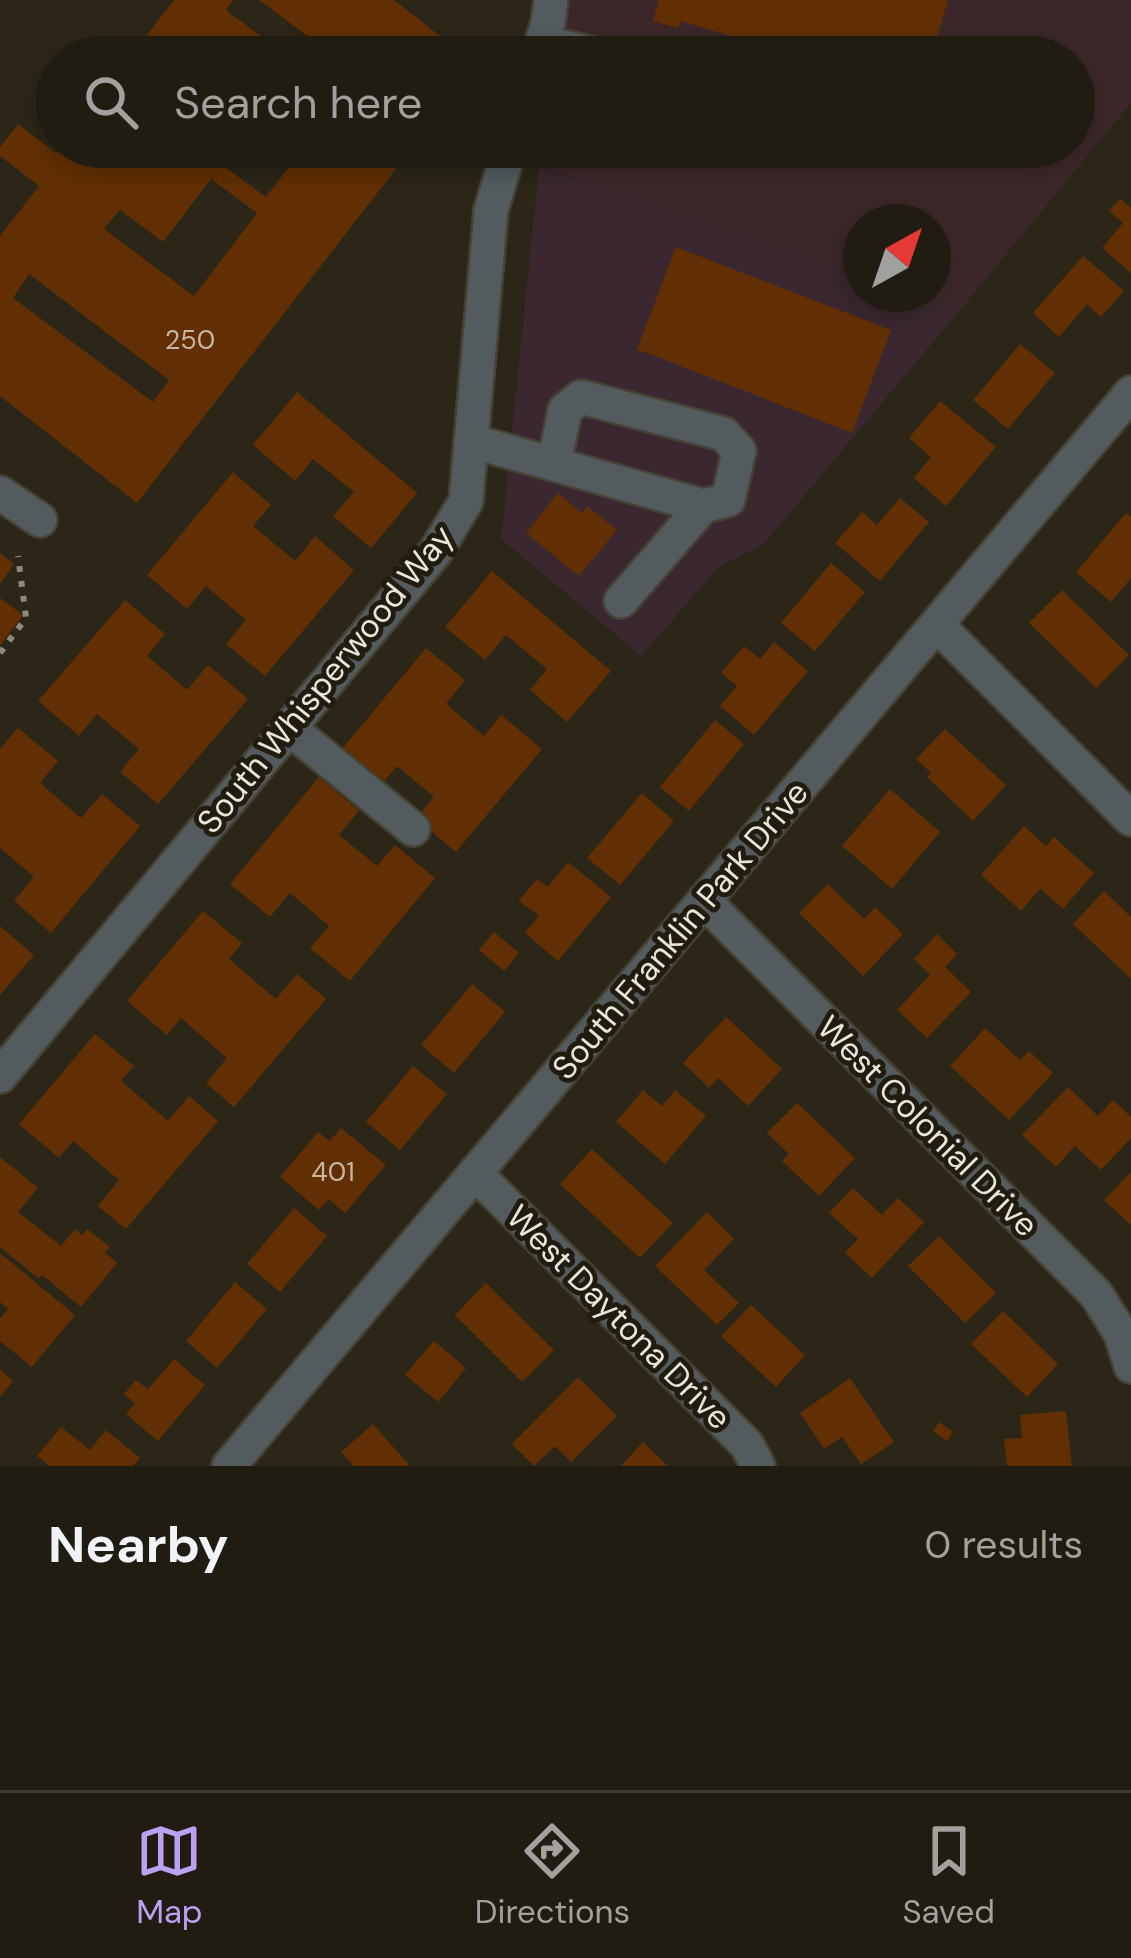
<!DOCTYPE html>
<style>
:root{--surface:#201c12;--page:#2d2920;--text:#f1f3f6;--muted:#a2a19f;--line:#3d3a32;--accent:#bca0f2}
body{margin:0;font-family:"DM Sans",sans-serif;background:var(--page);color:var(--text)}
.compass{position:absolute;left:843px;top:204px;width:108px;height:108px;border-radius:50%;background:var(--surface);box-shadow:0 6px 18px #0003;rotate:40deg}
.list{margin:0;padding:0;list-style:none}
h2{display:flex;justify-content:space-between;align-items:center;height:156px;margin:0;padding:0 48px;font-size:51px}
h2 small{font-size:39px;font-weight:400;color:var(--muted)}
.icon{flex:none;width:66px;height:66px;fill:none;stroke:currentColor;stroke-width:2;stroke-linecap:round;stroke-linejoin:round}
.map{position:relative;flex:none;width:1131px;height:1466px;overflow:hidden}
.search{position:absolute;background:var(--surface);box-shadow:0 6px 18px #0003;left:36px;right:36px;top:36px;height:132px;display:flex;align-items:center;gap:30px;box-sizing:border-box;padding:0 42px;border-radius:66px;color:var(--muted);font-size:45px}
.sheet{height:324px;background:var(--surface)}
nav{display:flex;justify-content:space-around;align-items:center;box-sizing:border-box;height:168px;border-top:3px solid var(--line);background:var(--surface);font-size:33px;color:var(--muted)}
nav a{display:grid;justify-items:center;gap:6px}
nav .on{color:var(--accent)}
.map>svg:first-child{display:block}
</style>
<div class="map">
<svg width="1131" height="1466" viewBox="0 0 1131 1466">
<rect width="100%" height="100%" fill="#2b2618"/>
<polygon fill="#3a272f" points="539,167 861,275 861,294 917,294 961,309 762,546 719,567 641,656 501,539"/>
<polygon fill="#3b272a" points="570,0 1131,0 1131,103 961,309 917,294 933,294 933,222 861,222 861,275 539,167 543,147 1074,147 1074,57 560,57"/>
<g fill="#612f03" fill-rule="evenodd">
<polygon points="174,0 233,0 226,10 289,57 130,57"/>
<polygon points="259,0 394,0 467,57 336,57"/>
<polygon points="659,0 948,0 936,40 942,42 938,57 801,57 680,21 678,28 653,21"/>
<path d="M18 124 56 153 60 147H235L222 165 266 197 293 162 273 147H413L137 503 0 396V236L39 186 0 156V147ZM211 179 257 213 194 296 104 229 120 210 163 242ZM29 274 169 380 153 402 13 298Z"/>
<polygon points="1120,199 1131,208 1131,273 1102,248 1123,223 1109,211"/>
<polygon points="676,247 891,330 852,433 637,349"/>
<polygon points="1083,256 1124,291 1101,317 1087,304 1059,337 1033,313"/>
<polygon points="1020,344 1055,373 1008,429 973,400"/>
<polygon points="297,392 417,493 371,548 333,516 354,492 313,459 295,481 253,445"/>
<polygon points="940,401 996,447 946,506 914,478 931,457 909,438"/>
<polygon points="233,472 271,505 253,526 295,561 315,536 354,570 265,676 226,644 246,620 206,586 187,609 147,575"/>
<polygon points="558,493 582,513 587,506 617,530 579,576 526,533"/>
<polygon points="900,498 929,522 880,581 835,543 862,512 877,525"/>
<polygon points="1126,513 1131,517 1131,578 1111,602 1076,572"/>
<polygon points="0,553 14,564 0,584"/>
<polygon points="831,563 865,592 815,651 781,623"/>
<polygon points="492,571 611,671 567,722 530,690 547,669 506,635 485,660 445,627"/>
<polygon points="1062,590 1129,655 1096,688 1029,623"/>
<polygon points="0,598 23,615 0,646"/>
<polygon points="125,600 165,634 147,656 187,690 208,665 248,699 158,804 120,772 139,749 97,714 79,736 38,701"/>
<polygon points="774,642 808,671 754,735 720,706 737,686 721,673 744,646 760,659"/>
<polygon points="426,648 465,680 446,704 484,736 501,715 542,749 456,852 416,819 434,797 397,766 378,789 337,755"/>
<polygon points="715,720 744,744 689,811 660,787"/>
<polygon points="18,728 58,761 40,783 81,818 102,794 140,826 51,933 14,901 34,877 0,848 0,749"/>
<polygon points="945,729 1006,785 973,821 927,777 931,773 916,759"/>
<polygon points="319,777 359,811 339,835 377,866 395,845 435,878 350,981 310,948 329,926 290,893 270,917 230,884"/>
<polygon points="890,789 940,832 892,889 842,846"/>
<polygon points="642,793 674,821 620,885 587,858"/>
<polygon points="1024,826 1046,846 1054,837 1094,873 1063,909 1040,889 1021,911 981,875"/>
<polygon points="568,862 611,897 558,961 525,933 539,916 519,901 537,879 548,887"/>
<polygon points="828,884 864,919 875,907 903,934 863,976 799,913"/>
<polygon points="1104,891 1131,917 1131,979 1073,924"/>
<polygon points="203,911 242,943 229,959 276,999 297,974 326,999 234,1107 206,1083 227,1058 181,1018 167,1035 127,1001"/>
<polygon points="0,926 34,955 0,995"/>
<polygon points="494,932 519,953 504,971 479,950"/>
<polygon points="937,934 957,954 945,967 971,992 927,1038 897,1010 930,975 914,959"/>
<polygon points="472,984 505,1012 454,1073 421,1045"/>
<polygon points="726,1017 782,1069 748,1106 718,1078 709,1088 683,1063"/>
<polygon points="985,1028 1020,1060 1029,1051 1053,1073 1009,1120 950,1066"/>
<polygon points="95,1034 134,1066 121,1081 168,1121 189,1096 218,1121 126,1229 98,1206 119,1180 73,1141 59,1158 19,1124"/>
<polygon points="413,1066 447,1094 400,1150 366,1122"/>
<polygon points="1068,1087 1098,1116 1113,1100 1131,1117 1131,1138 1101,1170 1075,1146 1056,1167 1022,1135"/>
<polygon points="643,1090 662,1106 675,1090 706,1116 665,1164 616,1122"/>
<polygon points="797,1103 855,1158 819,1196 782,1161 789,1154 767,1133"/>
<polygon points="341,1128 386,1165 345,1213 329,1199 319,1210 280,1177 318,1132 330,1141"/>
<polygon points="592,1149 673,1223 640,1258 560,1184"/>
<polygon points="0,1157 38,1188 18,1212 61,1246 75,1229 82,1235 87,1229 110,1247 105,1253 117,1263 81,1307 42,1275 39,1279 0,1247"/>
<polygon points="1131,1172 1131,1225 1104,1200"/>
<polygon points="853,1188 882,1215 898,1198 924,1222 872,1278 845,1253 858,1239 829,1213"/>
<polygon points="294,1208 327,1236 280,1292 247,1264"/>
<polygon points="707,1212 734,1239 704,1270 739,1303 717,1325 655,1266"/>
<polygon points="939,1236 996,1293 965,1323 908,1266"/>
<polygon points="0,1253 75,1315 32,1367 0,1341 0,1319 8,1309 0,1302"/>
<polygon points="235,1282 267,1309 217,1368 186,1341"/>
<polygon points="486,1283 554,1350 522,1382 455,1315"/>
<polygon points="751,1305 805,1355 776,1387 721,1336"/>
<polygon points="1003,1311 1058,1364 1027,1397 971,1344"/>
<polygon points="434,1341 466,1368 438,1402 405,1375"/>
<polygon points="174,1359 205,1385 158,1441 126,1414 135,1403 124,1394 136,1380 148,1389"/>
<polygon points="0,1369 13,1381 0,1397"/>
<polygon points="578,1377 617,1416 571,1462 555,1446 534,1466 512,1444"/>
<polygon points="850,1378 894,1442 861,1464 842,1437 824,1449 800,1413"/>
<polygon points="1066,1411 1072,1466 1007,1466 1004,1439 1022,1438 1020,1415"/>
<polygon points="939,1422 953,1432 947,1441 933,1431"/>
<polygon points="373,1424 410,1466 354,1466 341,1452"/>
<polygon points="61,1427 90,1450 106,1430 140,1458 133,1466 50,1466 37,1456"/>
<polygon points="643,1442 668,1466 621,1466"/>
</g>
<g fill="none" stroke-linecap="round" stroke-linejoin="round">
<g stroke="#454133" stroke-width="38">
<g id="minor">
<polyline points="542,42 607,57"/>
<polyline points="537,57 548,23 551,0"/>
<polyline points="471,441 703,506 728,500 739,451 724,434 581,397 565,410 554,464"/>
<polyline points="0,493 40,520"/>
<polyline points="621,601 703,506"/>
<polyline points="937,625 1131,819"/>
<polyline points="289,728 413,829"/>
<polyline points="704,901 1096,1294 1121,1334 1131,1366"/>
<polyline points="0,1076 436,551 466,501 491,210 510,147"/>
<polyline points="475,1173 747,1445 758,1466"/>
<polyline points="229,1466 1131,393"/>
</g>
</g>
<polyline stroke="#8d897d" stroke-width="6" stroke-dasharray="6 9" stroke-linecap="butt" points="0,653 26,618 18,556"/>
<use href="#minor" stroke="#535b5e" stroke-width="33"/>
</g>
<g text-anchor="middle" dominant-baseline="central" stroke-width="10" stroke-linejoin="round" paint-order="stroke">
<g font-size="27" fill="#c6b8a5">
<text x="190" y="339">250</text>
<text x="333" y="1171">401</text>
</g>
<g font-size="33" fill="#e8e5db" stroke="#211c0f">
<text transform="translate(325 679) rotate(-51)">South Whisperwood Way</text>
<text transform="translate(680 930) rotate(-50)">South Franklin Park Drive</text>
<text transform="translate(928 1126) rotate(45)">West Colonial Drive</text>
<text transform="translate(619 1317) rotate(45)">West Daytona Drive</text>
</g>
</g>
</svg>
<svg class="compass" viewBox="-18 -18 36 36"><path d="M0-13l5 13h-10z" fill="#e53935"/><path d="M0 13l5-13h-10z" fill="#a2a19f"/></svg>
<div class="search"><svg class="icon" aria-label="search" viewBox="0 0 24 24"><circle cx="10" cy="10" r="6"/><path d="M15 15l6 6"/></svg>Search here</div>
</div>
<section class="sheet">
<h2>Nearby<small>0 results</small></h2>
<ul class="list">
</ul>
</section>
<nav>
<a class="on"><svg class="icon" aria-label="map" viewBox="0 0 24 24"><path d="M3 6l6-2 6 2 6-2v14l-6 2-6-2-6 2zM9 4v14M15 6v14"/></svg>Map</a>
<a><svg class="icon" aria-label="directions" viewBox="0 0 24 24"><path d="M12 3l9 9-9 9-9-9zM9 14v-3h6M13 9l2 2-2 2"/></svg>Directions</a>
<a><svg class="icon" aria-label="saved" viewBox="0 0 24 24"><path d="M7 4h10v16l-5-4-5 4z"/></svg>Saved</a>
</nav>
